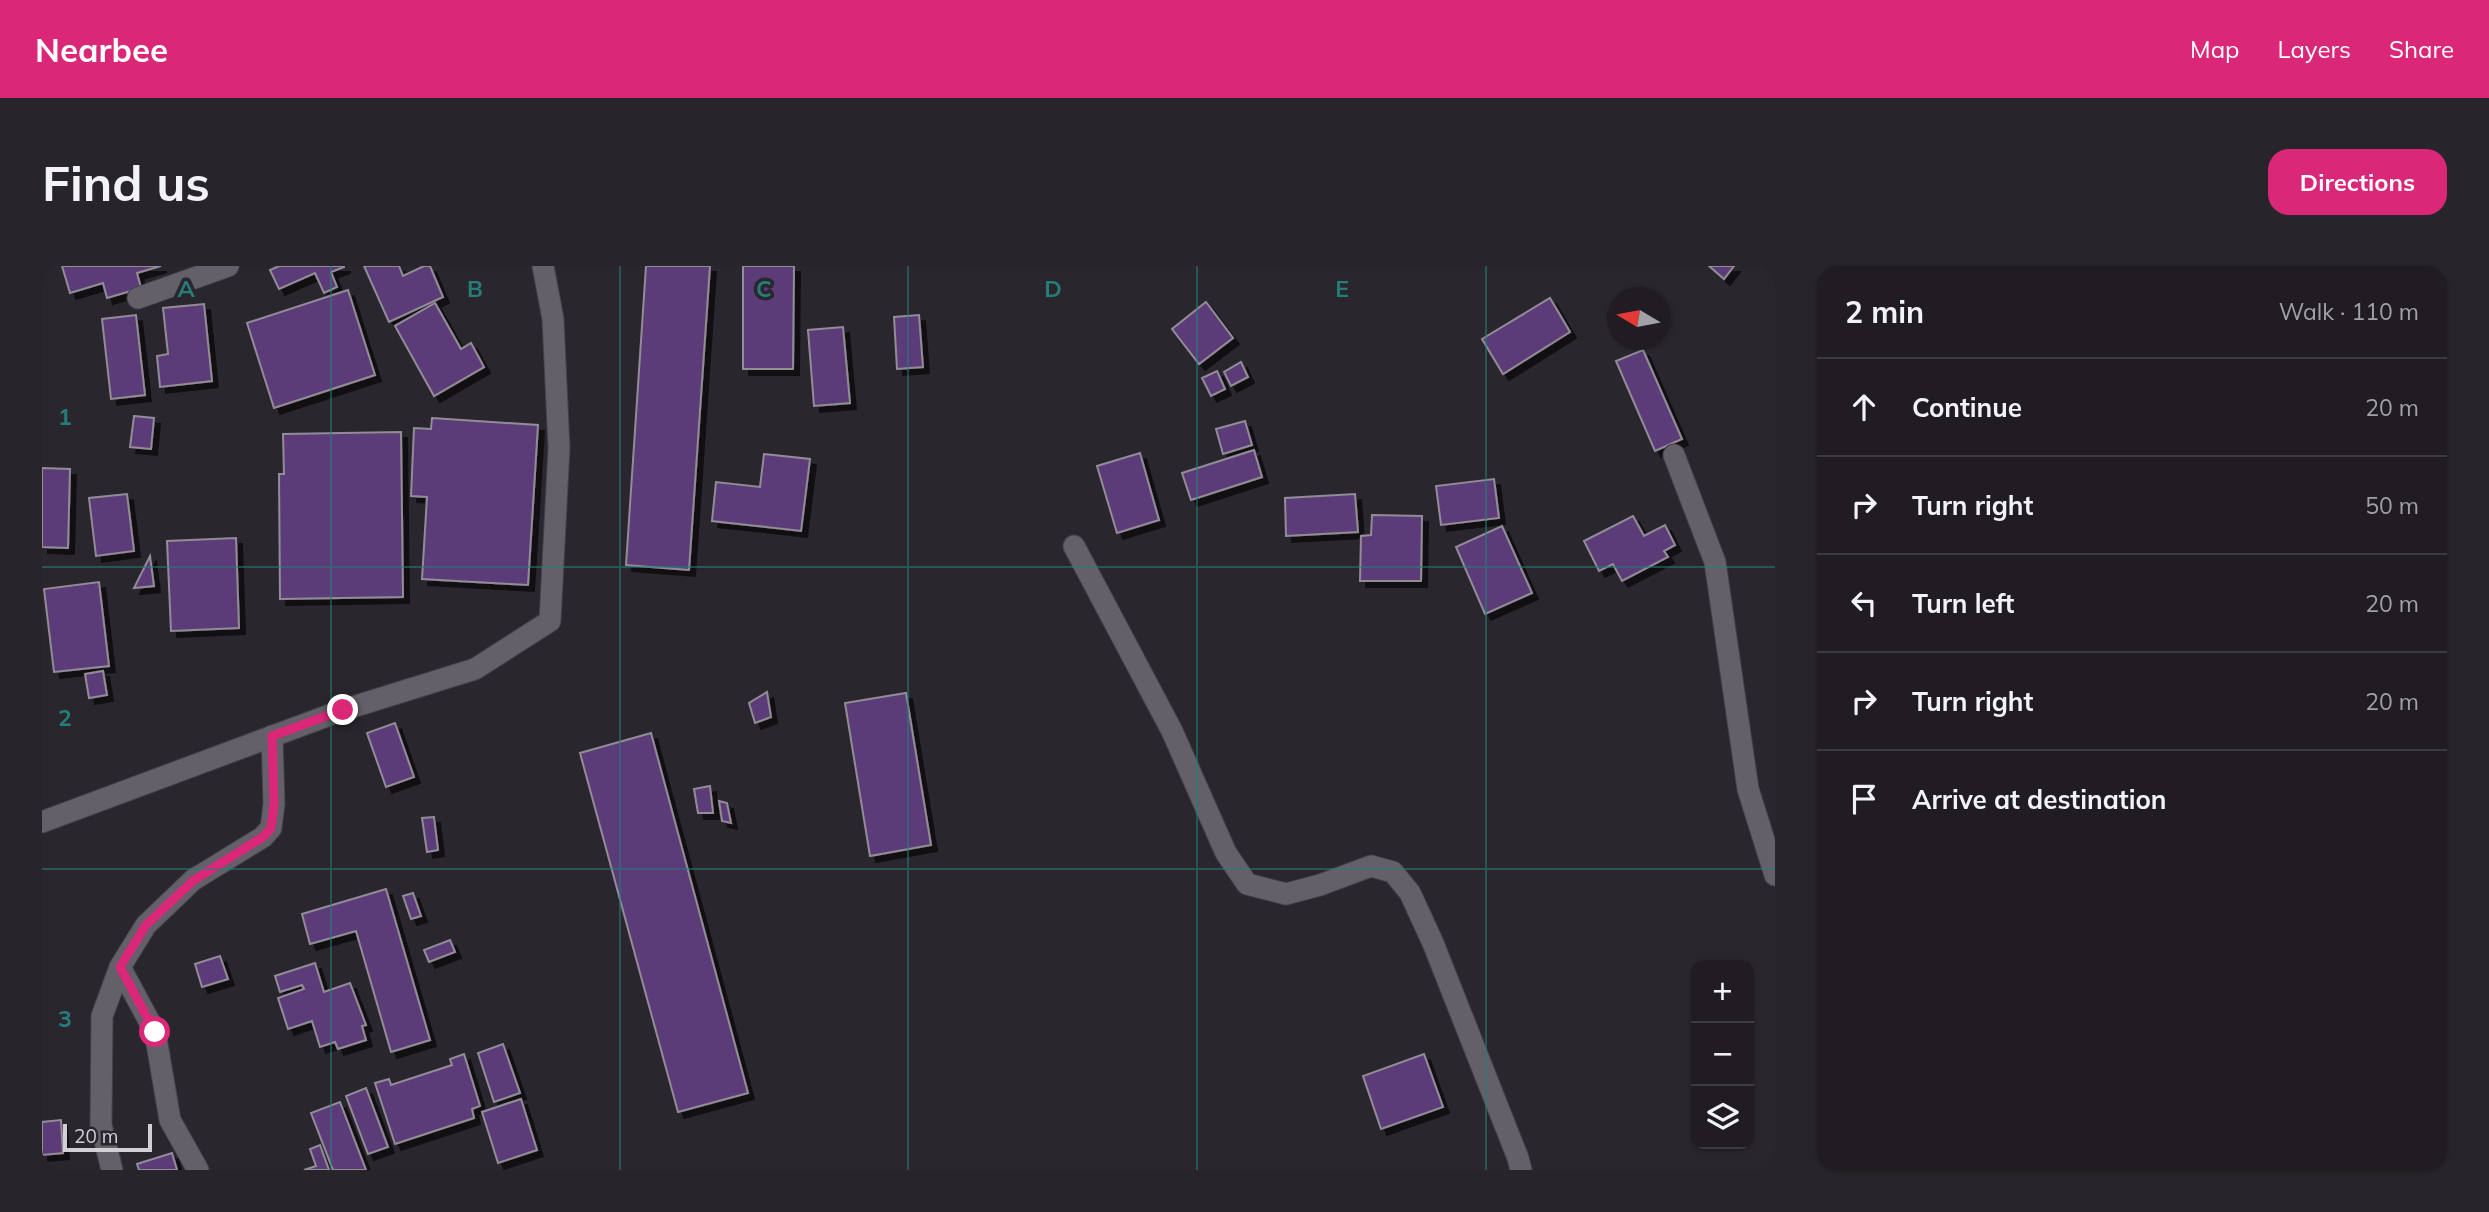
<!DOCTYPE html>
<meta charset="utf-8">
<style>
:root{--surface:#201c22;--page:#28252a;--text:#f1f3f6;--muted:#a2a1a5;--line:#3d3a40;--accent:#db2777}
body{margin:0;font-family:Mulish,sans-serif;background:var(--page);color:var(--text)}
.controls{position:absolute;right:21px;bottom:21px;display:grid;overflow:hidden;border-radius:14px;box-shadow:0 2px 5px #0004}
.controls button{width:63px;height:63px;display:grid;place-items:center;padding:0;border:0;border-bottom:2px solid var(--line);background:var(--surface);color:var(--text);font:35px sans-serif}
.compass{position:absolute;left:1565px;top:21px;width:63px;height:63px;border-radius:50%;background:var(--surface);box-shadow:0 2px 5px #0004;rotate:280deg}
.scale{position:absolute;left:21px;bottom:18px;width:89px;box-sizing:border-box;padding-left:7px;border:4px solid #d3d0d5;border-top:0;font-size:19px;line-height:24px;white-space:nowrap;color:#d3d0d5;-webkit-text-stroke:5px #2a262e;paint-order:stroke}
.stop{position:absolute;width:21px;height:21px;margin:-16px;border:5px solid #db2777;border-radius:50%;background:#fff}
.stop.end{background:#db2777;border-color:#fff;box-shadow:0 2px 7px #0008}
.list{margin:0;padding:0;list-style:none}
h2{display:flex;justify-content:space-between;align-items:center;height:91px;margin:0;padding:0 28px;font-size:30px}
h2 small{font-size:23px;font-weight:400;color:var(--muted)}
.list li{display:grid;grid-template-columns:46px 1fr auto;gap:21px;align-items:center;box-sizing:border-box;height:98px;padding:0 28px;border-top:2px solid var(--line)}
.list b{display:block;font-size:26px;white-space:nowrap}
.list em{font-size:23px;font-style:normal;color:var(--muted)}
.icon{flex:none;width:38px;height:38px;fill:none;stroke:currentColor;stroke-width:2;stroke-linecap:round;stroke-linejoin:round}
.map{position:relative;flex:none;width:1733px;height:904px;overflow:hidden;border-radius:21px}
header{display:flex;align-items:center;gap:42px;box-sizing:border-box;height:98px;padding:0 35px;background:var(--accent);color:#fff}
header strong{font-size:33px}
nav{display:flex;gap:38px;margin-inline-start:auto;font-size:24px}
.intro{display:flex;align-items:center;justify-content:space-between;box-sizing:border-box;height:168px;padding:0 42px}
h1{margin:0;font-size:49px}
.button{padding:18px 32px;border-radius:21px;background:var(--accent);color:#fff;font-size:24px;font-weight:700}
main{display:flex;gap:42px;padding:0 42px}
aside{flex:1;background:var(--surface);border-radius:21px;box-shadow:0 2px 5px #0004}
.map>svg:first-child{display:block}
</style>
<header>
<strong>Nearbee</strong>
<nav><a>Map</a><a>Layers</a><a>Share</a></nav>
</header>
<div class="intro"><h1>Find us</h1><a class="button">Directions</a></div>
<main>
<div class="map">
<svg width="1733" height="904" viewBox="0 0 1733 904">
<defs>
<filter id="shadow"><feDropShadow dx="6" dy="6" stdDeviation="0" flood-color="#0009"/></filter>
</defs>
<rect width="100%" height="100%" fill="#2a262e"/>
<g fill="#5c3b79" stroke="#918c96" stroke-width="2" filter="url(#shadow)">
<polygon points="20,0 119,0 95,7 99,22 65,32 61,17 28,27"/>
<polygon points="237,0 302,0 302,1 289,6 295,21 282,27 273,7 237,23 228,4"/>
<polygon points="322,0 357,0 361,10 382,0 388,0 401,31 347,56"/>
<polygon points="604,0 668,0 647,304 584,299"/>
<polygon points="701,0 752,0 751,103 701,103"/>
<polygon points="1667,0 1692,0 1682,13"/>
<polygon points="306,24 333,109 232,142 205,57"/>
<polygon points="1508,32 1528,66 1461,108 1440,73"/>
<polygon points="1164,36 1191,72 1157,98 1130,63"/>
<polygon points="393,37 419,83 429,77 442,101 392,130 353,60"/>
<polygon points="162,38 170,115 118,121 115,90 126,88 121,42"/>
<polygon points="94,49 103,129 69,133 60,53"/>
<polygon points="877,49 881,101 855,103 852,51"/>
<polygon points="801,61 808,137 772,140 766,64"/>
<polygon points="1601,84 1640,173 1613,185 1574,95"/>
<polygon points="1199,96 1206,111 1189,120 1182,106"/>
<polygon points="1175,105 1183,123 1169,130 1160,112"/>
<polygon points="92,150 112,152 109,183 88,181"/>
<polygon points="390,152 496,159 486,319 380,313 385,231 369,230 372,162 389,163"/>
<polygon points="1203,155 1210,179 1181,188 1174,163"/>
<polygon points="359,166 361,331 238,333 237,208 242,208 241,168"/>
<polygon points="1212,184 1220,211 1149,234 1140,207"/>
<polygon points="1098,187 1117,254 1075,267 1055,200"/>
<polygon points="722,188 768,193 759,265 670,255 674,216 718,221"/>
<polygon points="0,202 28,203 26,282 0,281"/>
<polygon points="1452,213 1457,252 1399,259 1394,220"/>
<polygon points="85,228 92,285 54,290 47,232"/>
<polygon points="1313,228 1316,266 1244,270 1243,232"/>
<polygon points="1330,249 1380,250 1379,315 1318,315 1319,270 1329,269"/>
<polygon points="1591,250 1602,270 1623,259 1633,279 1622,285 1626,291 1580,315 1571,298 1557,305 1542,275"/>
<polygon points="1460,260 1490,327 1443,348 1414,281"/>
<polygon points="194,272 197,362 129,365 125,275"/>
<polygon points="108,290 112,320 92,322"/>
<polygon points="57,316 67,400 12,406 2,323"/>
<polygon points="61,405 65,429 47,432 43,408"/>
<polygon points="725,426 729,451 713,457 707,437"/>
<polygon points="864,427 889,579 828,590 803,437"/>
<polygon points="353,457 372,511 344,521 325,467"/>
<polygon points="609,467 706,827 636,846 538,487"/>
<polygon points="668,520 671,547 656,547 652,523"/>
<polygon points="677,535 685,537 689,557 680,555"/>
<polygon points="392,551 396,584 385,586 380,552"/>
<polygon points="344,623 388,774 349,786 314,665 268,678 260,648"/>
<polygon points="371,627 379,650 369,653 361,630"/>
<polygon points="408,674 413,686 387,696 382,684"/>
<polygon points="178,690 186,713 160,721 153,698"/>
<polygon points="273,697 282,726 308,717 324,759 320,760 324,774 296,783 293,776 278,781 270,755 246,763 236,732 262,723 260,719 238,726 233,710"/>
<polygon points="461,778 478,827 452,836 436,787"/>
<polygon points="422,788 438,840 430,843 432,852 353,878 333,817 347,813 349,819 410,799 408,793"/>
<polygon points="1382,788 1401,841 1339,863 1321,810"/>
<polygon points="324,822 346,881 326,888 304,830"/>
<polygon points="479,833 495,884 456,897 440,846"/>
<polygon points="298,836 324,904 291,904 269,847"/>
<polygon points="19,854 21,887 0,889 0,856"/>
<polygon points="278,879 287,904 262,904 274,900 268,883"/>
<polygon points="130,887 135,904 97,904 95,898"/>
</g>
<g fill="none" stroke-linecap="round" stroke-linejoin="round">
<g stroke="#444148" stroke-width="23">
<g id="minor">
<polyline points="96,32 186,0"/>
<polyline points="1632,189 1673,296 1706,523 1733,609"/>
<polyline points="1032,280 1130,465 1184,587 1205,618 1244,628 1278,619 1329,600 1351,606 1368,627 1391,677 1476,892 1479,904"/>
<polyline points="0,556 301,444 433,403 508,355 517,182 511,53 501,0"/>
<polyline points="78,701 113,766 128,854 156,904"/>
<polyline points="70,904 59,859 60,750 78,701 104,659 151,614 221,571 229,562 232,538 230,470"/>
</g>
</g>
<use href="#minor" stroke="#646069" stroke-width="21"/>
</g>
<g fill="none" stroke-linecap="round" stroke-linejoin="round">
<polyline stroke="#db2777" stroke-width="9" points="113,766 78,701 104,659 152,614 221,571 229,562 232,538 230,470 301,444"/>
</g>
<path fill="none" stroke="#237f78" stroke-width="2" stroke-opacity="0.55" d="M289 0V904M578 0V904M866 0V904M1155 0V904M1444 0V904M0 301H1733M0 603H1733"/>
<g font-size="23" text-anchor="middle" font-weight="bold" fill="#237f78" stroke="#2a262e" stroke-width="7" stroke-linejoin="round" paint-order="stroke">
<text x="144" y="31">A</text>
<text x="433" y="31">B</text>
<text x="722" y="31">C</text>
<text x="1011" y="31">D</text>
<text x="1300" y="31">E</text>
<text x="23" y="159">1</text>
<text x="23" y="460">2</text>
<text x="23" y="761">3</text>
</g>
</svg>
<div class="controls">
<button>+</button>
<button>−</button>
<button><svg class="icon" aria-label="layers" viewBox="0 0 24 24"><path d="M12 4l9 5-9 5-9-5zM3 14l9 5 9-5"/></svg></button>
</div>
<svg class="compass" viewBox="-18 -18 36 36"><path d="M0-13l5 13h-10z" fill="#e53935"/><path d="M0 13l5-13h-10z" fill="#a2a1a5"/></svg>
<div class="scale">20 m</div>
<div class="stop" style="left:113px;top:766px"></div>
<div class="stop end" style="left:301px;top:444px"></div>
</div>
<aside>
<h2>2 min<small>Walk · 110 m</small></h2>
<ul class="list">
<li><svg class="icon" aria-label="ahead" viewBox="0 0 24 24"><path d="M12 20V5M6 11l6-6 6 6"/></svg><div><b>Continue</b></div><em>20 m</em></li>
<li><svg class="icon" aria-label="right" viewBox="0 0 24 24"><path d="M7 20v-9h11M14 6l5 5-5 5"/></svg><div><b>Turn right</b></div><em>50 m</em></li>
<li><svg class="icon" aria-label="left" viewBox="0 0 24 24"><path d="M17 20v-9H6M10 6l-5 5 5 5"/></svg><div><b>Turn left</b></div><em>20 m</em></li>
<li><svg class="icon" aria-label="right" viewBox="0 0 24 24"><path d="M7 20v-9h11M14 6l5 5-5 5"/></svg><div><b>Turn right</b></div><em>20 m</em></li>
<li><svg class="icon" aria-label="arrive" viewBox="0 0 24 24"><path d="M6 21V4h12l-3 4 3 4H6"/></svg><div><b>Arrive at destination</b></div></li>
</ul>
</aside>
</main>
